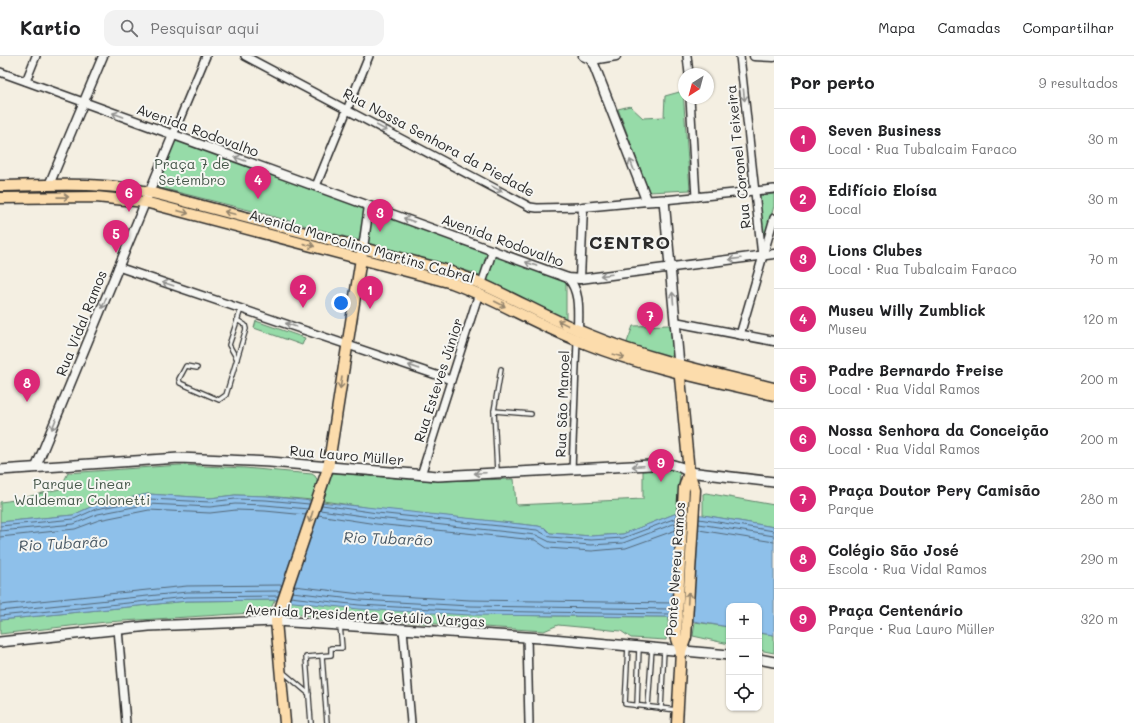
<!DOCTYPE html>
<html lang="pt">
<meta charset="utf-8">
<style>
:root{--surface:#fff;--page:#f2f2f2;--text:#202124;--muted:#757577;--line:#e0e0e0;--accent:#db2777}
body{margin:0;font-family:Mali,sans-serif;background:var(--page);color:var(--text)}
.controls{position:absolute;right:12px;bottom:12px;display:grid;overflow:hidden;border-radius:8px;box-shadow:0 1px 3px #0004}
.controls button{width:36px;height:36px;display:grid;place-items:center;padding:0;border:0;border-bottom:1px solid var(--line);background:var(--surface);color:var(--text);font:20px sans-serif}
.compass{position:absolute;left:678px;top:12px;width:36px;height:36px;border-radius:50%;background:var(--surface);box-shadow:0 1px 3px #0004;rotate:216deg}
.you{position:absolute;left:341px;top:247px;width:14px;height:14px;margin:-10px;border:3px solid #fff;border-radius:50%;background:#1a73e8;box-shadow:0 0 0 6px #1a73e833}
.badge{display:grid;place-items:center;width:26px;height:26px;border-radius:50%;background:var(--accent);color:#fff;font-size:13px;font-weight:700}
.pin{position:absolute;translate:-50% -33px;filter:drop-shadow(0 1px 2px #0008)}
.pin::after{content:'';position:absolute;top:21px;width:14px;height:12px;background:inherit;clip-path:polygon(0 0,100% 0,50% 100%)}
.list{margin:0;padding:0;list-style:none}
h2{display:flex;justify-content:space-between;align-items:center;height:52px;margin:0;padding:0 16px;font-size:17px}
h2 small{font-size:13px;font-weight:400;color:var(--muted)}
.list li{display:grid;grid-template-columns:26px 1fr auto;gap:12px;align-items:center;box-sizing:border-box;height:60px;padding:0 16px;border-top:1px solid var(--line)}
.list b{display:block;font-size:15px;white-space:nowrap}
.list p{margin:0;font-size:13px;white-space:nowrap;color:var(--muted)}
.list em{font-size:13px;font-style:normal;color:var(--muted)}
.icon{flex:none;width:22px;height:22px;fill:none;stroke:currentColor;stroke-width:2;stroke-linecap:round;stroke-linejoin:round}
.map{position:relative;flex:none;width:774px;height:667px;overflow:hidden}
header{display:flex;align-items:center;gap:24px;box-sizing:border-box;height:56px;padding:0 20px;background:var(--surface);border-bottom:1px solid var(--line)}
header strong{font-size:19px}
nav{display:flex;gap:22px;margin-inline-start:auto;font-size:14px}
.search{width:280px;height:36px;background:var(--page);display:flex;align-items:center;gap:10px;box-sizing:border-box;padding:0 14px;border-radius:12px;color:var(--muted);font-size:15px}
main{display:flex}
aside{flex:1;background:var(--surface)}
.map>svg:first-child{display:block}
</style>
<header>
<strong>Kartio</strong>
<div class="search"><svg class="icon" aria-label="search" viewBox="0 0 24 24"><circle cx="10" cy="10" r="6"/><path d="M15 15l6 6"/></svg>Pesquisar aqui</div>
<nav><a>Mapa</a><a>Camadas</a><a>Compartilhar</a></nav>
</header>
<main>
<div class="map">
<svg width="774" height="667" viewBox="0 0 774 667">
<rect width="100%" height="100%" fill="#f4efe2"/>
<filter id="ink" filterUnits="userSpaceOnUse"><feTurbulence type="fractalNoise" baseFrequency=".025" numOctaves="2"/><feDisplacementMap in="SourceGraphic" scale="8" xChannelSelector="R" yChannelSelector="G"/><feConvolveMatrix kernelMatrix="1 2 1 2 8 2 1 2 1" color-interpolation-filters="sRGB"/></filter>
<g filter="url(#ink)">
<g fill="#96dba8" stroke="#60836a">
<polygon points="683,35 690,134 649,136 618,53 630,50 643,62 664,61 665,40"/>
<polygon points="175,83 566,225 566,263 471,216 257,156 157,131"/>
<polygon points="774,138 774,150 764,186 759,140"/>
<polygon points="256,265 305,282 302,289 254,272"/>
<polygon points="670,269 674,302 626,289 633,270"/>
<path d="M180 409 244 412 312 418 315 420 318 425 312 444 266 440 235 439 210 442 148 438 95 449 73 459 0 466V446C21 444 39 437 60 433L68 417Z"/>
<polygon points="667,412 680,415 677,457 623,478 591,480 550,477 545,472 538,470 378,453 323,445 332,417 434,425 514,423 516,449 643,443 643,415"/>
<polygon points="706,437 774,449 774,471 703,459 703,438"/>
<polygon points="275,544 269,556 106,566 0,578 0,564 187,545"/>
<path d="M291 545C417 560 542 560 669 561L666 584 631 582 621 575 558 569 544 575 288 558Z"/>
<polygon points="695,566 729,571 729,588 693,580"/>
<polygon points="759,577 774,579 774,597 759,594"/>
</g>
<polygon fill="#8ec0ea" stroke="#66849e" points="148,438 210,442 235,439 266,440 538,470 545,472 550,477 591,480 623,478 677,457 703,459 774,471 774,579 759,577 759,550 729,550 729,571 669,561 470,559 359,553 275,544 187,545 0,564 0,466 73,459 95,449"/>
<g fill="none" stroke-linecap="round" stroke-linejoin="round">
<g stroke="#536777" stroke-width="1">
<polyline points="322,449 377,457 537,474 550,481 591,484 623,482 676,462"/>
<polyline points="320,454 377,462 536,479 550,486 591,489 623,487 676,467"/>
<polyline points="318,459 376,468 535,484 547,492 592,495 626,492 676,474"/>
<polyline points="699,463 774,475"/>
<polyline points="699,468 774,480"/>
<polyline points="0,470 74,463 96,453 149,443 210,446 235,443 266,444 309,448"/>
<polyline points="699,474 774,486"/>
<polyline points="0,475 74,468 98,458 149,448 210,451 235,448 265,449 308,453"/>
<polyline points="0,481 75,473 99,464 149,454 210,457 236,454 265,455 306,459"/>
<polyline points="294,530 360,538 470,544 672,547"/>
<polyline points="292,536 360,544 470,550 671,553"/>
<polyline points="290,541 359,549 470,555 671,558"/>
<polyline points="0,549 187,530 282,529"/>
<polyline points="0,555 187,536 280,535"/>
<polyline points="0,560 187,541 278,540"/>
</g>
<g stroke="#2b2b2b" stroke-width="6">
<g id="service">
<polyline points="237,303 229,289 241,253"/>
<polyline points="197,312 186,310 179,323 180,327 219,344 226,339 246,273 245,269 237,264"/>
<polyline points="494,355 531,358"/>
<polyline points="497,416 494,355 501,313"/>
<polyline points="628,590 625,648 677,654"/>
<polyline points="322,600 327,667"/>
<polyline points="283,616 309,638"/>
<polyline points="637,650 639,591"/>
<polyline points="648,651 652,592"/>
<polyline points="661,653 664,594"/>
<polyline points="311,667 306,601 331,599 331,592 342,592 340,569"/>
</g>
</g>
<g stroke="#2b2b2b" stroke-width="8">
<polyline id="pedestrian" points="572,414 577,285"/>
</g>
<g stroke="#2b2b2b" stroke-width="10">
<g id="minor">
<polyline points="245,0 530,151 537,152 583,151"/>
<polyline points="687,0 689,18"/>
<polyline points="740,0 762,200"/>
<polyline points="0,16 83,46"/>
<polyline points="26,25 36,0"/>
<polyline points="690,42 696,141"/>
<polyline points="173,79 206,0"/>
<polyline points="316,130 369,0"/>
<polyline points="664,144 774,133"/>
<polyline points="118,211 451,324"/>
<polyline points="482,227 493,194"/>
<polyline points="740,279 774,162"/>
<polyline points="421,419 479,237"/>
<polyline points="118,573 126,667"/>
<polyline points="403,573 411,667"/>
<polyline points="527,581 529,667"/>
</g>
</g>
<g stroke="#2b2b2b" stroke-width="11">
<g id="tertiary">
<polyline points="583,0 592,4 616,0"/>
<polyline points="754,0 774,1"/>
<polyline points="83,46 568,222 580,223 774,198"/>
<polyline points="49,129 103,0"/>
<polyline points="363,192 369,150"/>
<path d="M568 222C581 236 578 257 578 275"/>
<polyline points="580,223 583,151 647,145"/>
<polyline points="675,266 774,285"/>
<polyline points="36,411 173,79"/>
</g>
</g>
<g stroke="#2b2b2b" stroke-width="12">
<g id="secondary">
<polyline points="593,0 592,4 647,145 664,144 679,309"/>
<polyline points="0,414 179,402 270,406 438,420 670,408 680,411 689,416 774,426"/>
<polyline points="0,586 149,570 276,565 541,582 729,599"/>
<polyline points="759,603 774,606"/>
</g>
</g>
<g stroke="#2b2b2b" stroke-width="13">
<g id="primary">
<path d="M0 130C54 129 109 125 161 139L442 213C493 229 537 258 587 278 647 303 711 317 774 332"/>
<path d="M0 142 96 141 145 146 452 227C498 244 540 271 587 288 647 312 711 324 774 339"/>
<polyline points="681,595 676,580 684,432 689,416"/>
<polyline points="285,667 276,565 328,412 362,196"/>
<polyline points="677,667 681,595 686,581 695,434 689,416 679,311"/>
</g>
</g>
<use href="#service" stroke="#f6f6f2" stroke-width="3.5"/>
<use href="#pedestrian" stroke="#f6f6f2" stroke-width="5"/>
<use href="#minor" stroke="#f6f6f2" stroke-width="7"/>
<use href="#tertiary" stroke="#f6f6f2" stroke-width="8"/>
<use href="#secondary" stroke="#f6f6f2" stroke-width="9"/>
<use href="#primary" stroke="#fcdcac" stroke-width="10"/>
</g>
<defs><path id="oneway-shaft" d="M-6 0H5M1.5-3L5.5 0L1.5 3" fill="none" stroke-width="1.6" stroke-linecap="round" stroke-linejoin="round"/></defs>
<g stroke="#90908e">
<use href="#oneway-shaft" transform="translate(744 39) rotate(84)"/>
<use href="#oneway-shaft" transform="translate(118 59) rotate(-160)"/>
<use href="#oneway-shaft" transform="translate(382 72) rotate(28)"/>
<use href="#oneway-shaft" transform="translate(240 103) rotate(-160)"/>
<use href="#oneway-shaft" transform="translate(632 109) rotate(-111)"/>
<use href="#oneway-shaft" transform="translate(497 133) rotate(28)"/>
<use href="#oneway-shaft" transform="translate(409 164) rotate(-160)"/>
<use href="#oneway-shaft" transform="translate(735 203) rotate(173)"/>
<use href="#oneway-shaft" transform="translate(531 208) rotate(-160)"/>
<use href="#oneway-shaft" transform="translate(606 219) rotate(173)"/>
<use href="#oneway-shaft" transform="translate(168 228) rotate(-162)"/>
<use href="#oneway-shaft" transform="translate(673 242) rotate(-95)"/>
<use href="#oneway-shaft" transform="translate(104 247) rotate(112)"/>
<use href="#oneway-shaft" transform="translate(291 269) rotate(-161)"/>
<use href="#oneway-shaft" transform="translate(414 311) rotate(-161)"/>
<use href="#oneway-shaft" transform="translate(54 368) rotate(112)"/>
<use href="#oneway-shaft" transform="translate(638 410) rotate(177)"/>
<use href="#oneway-shaft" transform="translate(480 417) rotate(177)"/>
</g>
<g stroke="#94846c">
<use href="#oneway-shaft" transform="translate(63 141) rotate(-1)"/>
<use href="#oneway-shaft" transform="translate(183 156) rotate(15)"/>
<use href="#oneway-shaft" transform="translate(230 157) rotate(-165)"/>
<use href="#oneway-shaft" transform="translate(309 189) rotate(15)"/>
<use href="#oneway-shaft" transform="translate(500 248) rotate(27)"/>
<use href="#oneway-shaft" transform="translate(563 267) rotate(-154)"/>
<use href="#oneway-shaft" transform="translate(619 300) rotate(18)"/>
<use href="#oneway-shaft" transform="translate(341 327) rotate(99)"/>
<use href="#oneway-shaft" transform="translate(311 461) rotate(108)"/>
<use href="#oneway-shaft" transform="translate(688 542) rotate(-87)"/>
</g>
</g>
<g text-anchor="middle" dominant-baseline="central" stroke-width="4" stroke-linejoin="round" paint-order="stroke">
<g font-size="14" fill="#2b2b2b" stroke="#f6f6f2">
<text transform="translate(198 74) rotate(20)">Avenida Rodovalho</text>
<text transform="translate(439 86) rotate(28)">Rua Nossa Senhora da Piedade</text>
<text transform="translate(738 101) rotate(-96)">Rua Coronel Teixeira</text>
<text transform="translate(503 184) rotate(20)">Avenida Rodovalho</text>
<text transform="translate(362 190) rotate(16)">Avenida Marcolino Martins Cabral</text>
<text transform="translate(81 267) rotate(-68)">Rua Vidal Ramos</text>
<text transform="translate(438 324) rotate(-72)">Rua Esteves Júnior</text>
<text transform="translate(562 348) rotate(-88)">Rua São Manoel</text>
<text transform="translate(347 399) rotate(5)">Rua Lauro Müller</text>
<text transform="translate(675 513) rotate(-86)">Ponte Nereu Ramos</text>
<text transform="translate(365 559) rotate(3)">Avenida Presidente Getúlio Vargas</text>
</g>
<g font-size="14" fill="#46574a" stroke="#f6f6f2">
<text x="192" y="107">Praça 7 de<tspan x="192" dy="16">Setembro</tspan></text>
<text x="82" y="427">Parque Linear<tspan x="82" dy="16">Waldemar Colonetti</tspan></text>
</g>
<g font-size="15" font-style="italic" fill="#495864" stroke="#f6f6f2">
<text transform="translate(388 482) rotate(2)">Rio Tubarão</text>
<text transform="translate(63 487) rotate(-3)">Rio Tubarão</text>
</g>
<g font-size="18" font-weight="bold" letter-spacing="1" fill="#2b2b2b" stroke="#f6f6f2">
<text x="630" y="186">CENTRO</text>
</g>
</g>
</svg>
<div class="controls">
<button>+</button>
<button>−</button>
<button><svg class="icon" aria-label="locate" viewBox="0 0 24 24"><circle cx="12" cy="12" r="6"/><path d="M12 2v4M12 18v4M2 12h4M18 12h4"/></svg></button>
</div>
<svg class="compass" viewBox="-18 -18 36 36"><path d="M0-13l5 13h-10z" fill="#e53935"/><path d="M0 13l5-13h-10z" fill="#757577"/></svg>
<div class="you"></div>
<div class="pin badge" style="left:370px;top:253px">1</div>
<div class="pin badge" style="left:303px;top:252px">2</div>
<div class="pin badge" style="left:380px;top:176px">3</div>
<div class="pin badge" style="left:258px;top:143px">4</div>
<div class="pin badge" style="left:116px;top:197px">5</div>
<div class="pin badge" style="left:129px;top:156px">6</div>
<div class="pin badge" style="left:650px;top:279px">7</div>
<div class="pin badge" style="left:27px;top:346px">8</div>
<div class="pin badge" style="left:661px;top:426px">9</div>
</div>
<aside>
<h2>Por perto<small>9 resultados</small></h2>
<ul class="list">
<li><span class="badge">1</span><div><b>Seven Business</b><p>Local · Rua Tubalcaim Faraco</p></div><em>30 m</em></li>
<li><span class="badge">2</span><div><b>Edifício Eloísa</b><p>Local</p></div><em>30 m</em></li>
<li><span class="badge">3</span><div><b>Lions Clubes</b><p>Local · Rua Tubalcaim Faraco</p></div><em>70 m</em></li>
<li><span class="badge">4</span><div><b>Museu Willy Zumblick</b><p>Museu</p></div><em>120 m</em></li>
<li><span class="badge">5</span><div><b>Padre Bernardo Freise</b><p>Local · Rua Vidal Ramos</p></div><em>200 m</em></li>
<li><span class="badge">6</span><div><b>Nossa Senhora da Conceição</b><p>Local · Rua Vidal Ramos</p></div><em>200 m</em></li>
<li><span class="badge">7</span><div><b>Praça Doutor Pery Camisão</b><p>Parque</p></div><em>280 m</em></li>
<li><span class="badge">8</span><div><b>Colégio São José</b><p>Escola · Rua Vidal Ramos</p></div><em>290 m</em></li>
<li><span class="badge">9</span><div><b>Praça Centenário</b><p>Parque · Rua Lauro Müller</p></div><em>320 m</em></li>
</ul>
</aside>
</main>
